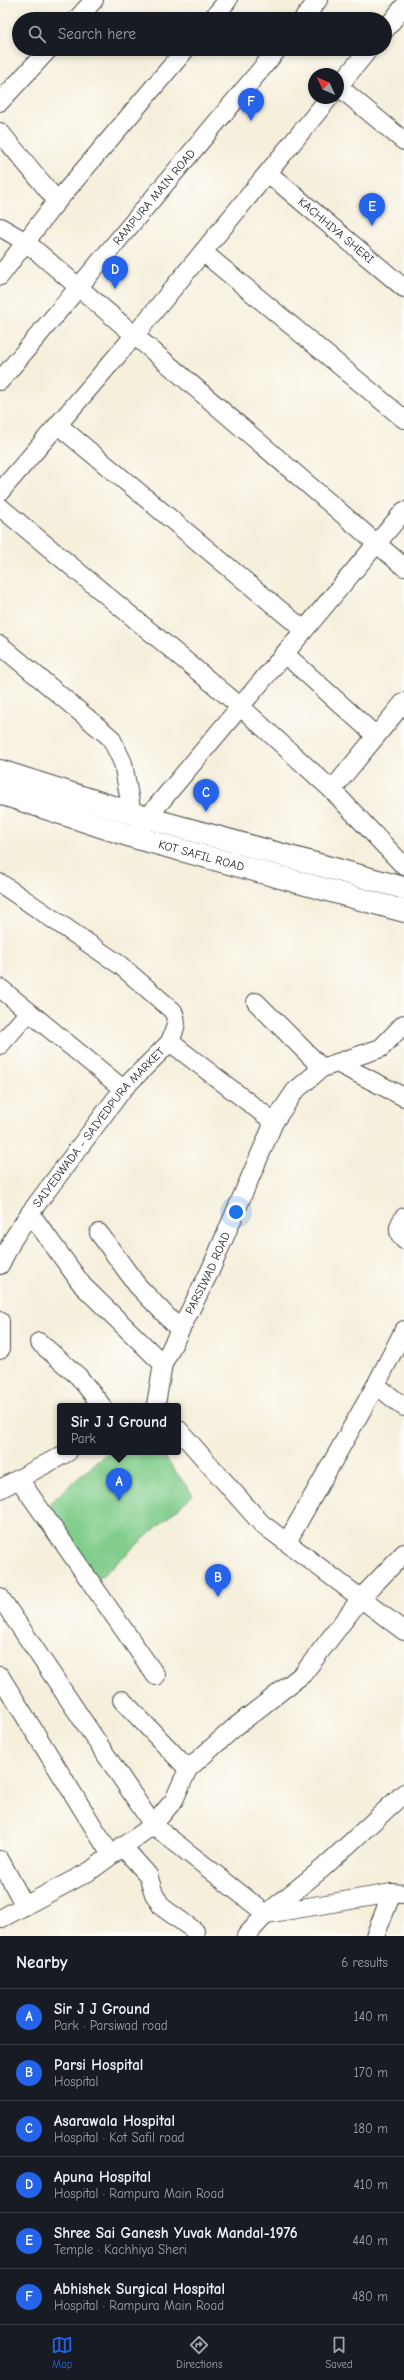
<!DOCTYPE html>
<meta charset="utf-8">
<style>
:root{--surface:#171b24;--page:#20242c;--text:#f1f3f6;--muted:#9ea1a6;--line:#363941;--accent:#2563eb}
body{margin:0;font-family:"Comic Neue",sans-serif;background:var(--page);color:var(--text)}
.compass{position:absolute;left:308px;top:68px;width:36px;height:36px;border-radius:50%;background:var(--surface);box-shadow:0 2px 6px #0003;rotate:314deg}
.you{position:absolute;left:236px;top:1212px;width:14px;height:14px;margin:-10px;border:3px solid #fff;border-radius:50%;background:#1a73e8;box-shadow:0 0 0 6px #1a73e833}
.badge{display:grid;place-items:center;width:26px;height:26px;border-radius:50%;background:var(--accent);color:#fff;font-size:13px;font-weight:700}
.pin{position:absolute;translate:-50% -33px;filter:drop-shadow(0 1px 2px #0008)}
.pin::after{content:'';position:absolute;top:21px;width:14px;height:12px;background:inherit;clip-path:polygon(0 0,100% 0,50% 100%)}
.popup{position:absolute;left:57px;top:1403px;width:124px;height:52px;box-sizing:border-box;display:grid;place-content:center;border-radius:4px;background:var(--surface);filter:drop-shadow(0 1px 3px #0005);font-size:13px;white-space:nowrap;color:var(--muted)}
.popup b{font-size:15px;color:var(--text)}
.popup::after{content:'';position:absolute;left:50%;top:100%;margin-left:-8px;border:8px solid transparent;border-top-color:var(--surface)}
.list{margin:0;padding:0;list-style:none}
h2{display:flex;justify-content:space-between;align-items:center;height:52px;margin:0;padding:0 16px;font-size:17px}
h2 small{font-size:13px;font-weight:400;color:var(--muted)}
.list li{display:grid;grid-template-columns:26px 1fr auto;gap:12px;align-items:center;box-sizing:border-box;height:56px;padding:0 16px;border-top:1px solid var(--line)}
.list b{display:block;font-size:15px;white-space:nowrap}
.list p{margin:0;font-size:13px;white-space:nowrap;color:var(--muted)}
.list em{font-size:13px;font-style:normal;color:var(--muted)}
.icon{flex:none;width:22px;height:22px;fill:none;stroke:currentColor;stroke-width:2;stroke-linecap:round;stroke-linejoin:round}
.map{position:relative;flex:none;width:404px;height:1936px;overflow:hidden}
.search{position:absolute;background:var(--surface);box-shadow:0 2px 6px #0003;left:12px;right:12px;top:12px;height:44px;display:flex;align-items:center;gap:10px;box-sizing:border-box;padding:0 14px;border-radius:22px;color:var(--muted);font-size:15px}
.sheet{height:388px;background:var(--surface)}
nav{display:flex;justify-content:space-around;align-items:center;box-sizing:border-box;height:56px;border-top:1px solid var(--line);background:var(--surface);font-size:11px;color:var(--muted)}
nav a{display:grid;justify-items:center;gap:2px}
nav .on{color:var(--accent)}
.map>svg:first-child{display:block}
</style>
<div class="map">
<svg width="404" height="1936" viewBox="0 0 404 1936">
<rect width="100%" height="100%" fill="#fdfcf7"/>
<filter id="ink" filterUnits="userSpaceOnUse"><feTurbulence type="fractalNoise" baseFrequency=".025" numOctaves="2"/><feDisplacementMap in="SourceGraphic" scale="8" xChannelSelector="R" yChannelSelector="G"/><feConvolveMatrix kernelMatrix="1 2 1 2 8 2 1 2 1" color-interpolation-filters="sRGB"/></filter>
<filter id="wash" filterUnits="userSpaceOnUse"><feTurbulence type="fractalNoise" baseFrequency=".012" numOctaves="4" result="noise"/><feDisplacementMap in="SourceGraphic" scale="16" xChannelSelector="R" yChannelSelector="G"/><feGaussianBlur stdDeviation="0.9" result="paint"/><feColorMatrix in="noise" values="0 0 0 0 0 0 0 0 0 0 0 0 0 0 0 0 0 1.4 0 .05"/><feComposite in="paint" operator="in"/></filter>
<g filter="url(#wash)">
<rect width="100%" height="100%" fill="#f5efdc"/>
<polygon fill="#81cd8b" stroke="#567c5b" points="108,1452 161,1452 193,1495 96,1581 44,1508"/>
</g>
<g filter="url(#ink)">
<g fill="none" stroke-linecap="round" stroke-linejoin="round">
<g stroke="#494846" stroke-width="20">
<g id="minor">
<polyline points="77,19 94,0"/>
<polyline points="212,19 228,0"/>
<polyline points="303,19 318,0"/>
<polyline points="385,30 404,6"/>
<polyline points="338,87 369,49"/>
<polyline points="339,87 404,141"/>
<polyline points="0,102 49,49"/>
<polyline points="0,132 57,201"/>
<path id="s1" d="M268 173 404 288"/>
<polyline points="0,227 26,242 404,567"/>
<polyline points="203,252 404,419"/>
<polyline points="0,276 49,211 186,49"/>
<path id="s2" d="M0 381 278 49"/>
<polyline points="58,425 304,630"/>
<polyline points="0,492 134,336 329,98"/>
<polyline points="0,507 241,707 332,790 404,866"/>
<polyline points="0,645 111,738 123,763 132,813"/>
<polyline points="285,654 376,736"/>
<polyline points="332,790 404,702"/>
<polyline points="142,828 147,818 404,511"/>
<path d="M0 883 120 965 173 1011C179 1023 174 1030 170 1042"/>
<polyline points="0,988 123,1089"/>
<polyline points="256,1002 322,1068"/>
<polyline points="0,1045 29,1012"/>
<polyline points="337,1063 404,1097"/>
<polyline points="30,1213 83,1286 163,1364"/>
<path d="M404 1217C398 1226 396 1231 404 1240"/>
<polyline points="99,1233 137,1285 180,1330"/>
<path id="s3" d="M0 1265 13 1239 30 1213 123 1089 170 1042 274 1122 295 1091 322 1068 381 1048 404 1024"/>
<polyline points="0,1321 0,1350"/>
<polyline points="39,1342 78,1376 102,1406"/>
<polyline points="376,1385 404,1407"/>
<path id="s4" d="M156 1404 163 1364 210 1271 274 1122"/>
<polyline points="178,1429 261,1523 404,1631"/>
<polyline points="19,1479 156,1676"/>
<polyline points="0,1489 68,1452"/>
<polyline points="287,1542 376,1385 404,1330"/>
<polyline points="0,1597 153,1825 266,1914 323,1868 404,1793"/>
<polyline points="0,1676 111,1855"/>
<polyline points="122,1700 188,1769"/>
<polyline points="122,1846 148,1875 154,1894 162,1907 195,1931"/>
<polyline points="0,1860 25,1906"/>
<polyline points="0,1919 90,1871 153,1825 174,1800 188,1769 235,1727 303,1674 361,1598 404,1553"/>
<polyline points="246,1936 266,1914 392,1893 404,1894"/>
<polyline points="375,1936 392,1893"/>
</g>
</g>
<g stroke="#494846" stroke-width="24">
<g id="major">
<polyline points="0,771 147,818 404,888"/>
<path id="s5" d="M0 793 137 838 404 911"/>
</g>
</g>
<use href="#minor" stroke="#fff" stroke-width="18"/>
<use href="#major" stroke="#fff" stroke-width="22"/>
</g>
</g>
<g text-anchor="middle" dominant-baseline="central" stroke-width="3" stroke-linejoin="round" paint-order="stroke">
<g font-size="12" fill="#2b2b2b" stroke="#fdfcf7">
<text stroke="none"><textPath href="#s2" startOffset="240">RAMPURA MAIN ROAD</textPath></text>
<text stroke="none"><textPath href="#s1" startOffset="89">KACHHIYA SHERI</textPath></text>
<text stroke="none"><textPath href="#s5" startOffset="211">KOT SAFIL ROAD</textPath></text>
<text stroke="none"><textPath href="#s3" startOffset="170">SAIYEDWADA - SAIYEDPURA MARKET</textPath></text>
<text stroke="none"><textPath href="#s4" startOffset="142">PARSIWAD ROAD</textPath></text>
</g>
</g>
</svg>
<svg class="compass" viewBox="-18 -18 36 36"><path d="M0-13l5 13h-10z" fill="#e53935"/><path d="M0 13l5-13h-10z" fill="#9ea1a6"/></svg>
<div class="you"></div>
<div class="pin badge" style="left:119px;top:1501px">A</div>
<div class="popup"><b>Sir J J Ground</b>Park</div>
<div class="pin badge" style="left:218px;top:1597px">B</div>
<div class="pin badge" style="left:206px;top:812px">C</div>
<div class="pin badge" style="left:115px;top:289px">D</div>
<div class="pin badge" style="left:372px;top:226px">E</div>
<div class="pin badge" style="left:251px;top:121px">F</div>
<div class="search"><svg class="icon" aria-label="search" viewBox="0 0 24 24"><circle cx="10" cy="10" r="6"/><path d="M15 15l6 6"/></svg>Search here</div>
</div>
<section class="sheet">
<h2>Nearby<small>6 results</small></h2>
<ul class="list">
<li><span class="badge">A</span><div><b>Sir J J Ground</b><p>Park · Parsiwad road</p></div><em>140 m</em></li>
<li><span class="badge">B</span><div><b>Parsi Hospital</b><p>Hospital</p></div><em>170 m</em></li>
<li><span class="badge">C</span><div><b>Asarawala Hospital</b><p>Hospital · Kot Safil road</p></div><em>180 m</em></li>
<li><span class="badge">D</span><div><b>Apuna Hospital</b><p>Hospital · Rampura Main Road</p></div><em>410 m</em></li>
<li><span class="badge">E</span><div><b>Shree Sai Ganesh Yuvak Mandal-1976</b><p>Temple · Kachhiya Sheri</p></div><em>440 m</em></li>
<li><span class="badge">F</span><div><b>Abhishek Surgical Hospital</b><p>Hospital · Rampura Main Road</p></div><em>480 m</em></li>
</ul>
</section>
<nav>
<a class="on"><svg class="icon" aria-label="map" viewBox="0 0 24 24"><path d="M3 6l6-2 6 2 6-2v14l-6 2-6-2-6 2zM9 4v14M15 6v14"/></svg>Map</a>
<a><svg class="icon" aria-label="directions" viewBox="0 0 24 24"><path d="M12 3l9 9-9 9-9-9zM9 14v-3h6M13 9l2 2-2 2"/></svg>Directions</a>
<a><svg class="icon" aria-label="saved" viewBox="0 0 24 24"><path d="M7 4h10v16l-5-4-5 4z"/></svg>Saved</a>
</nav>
